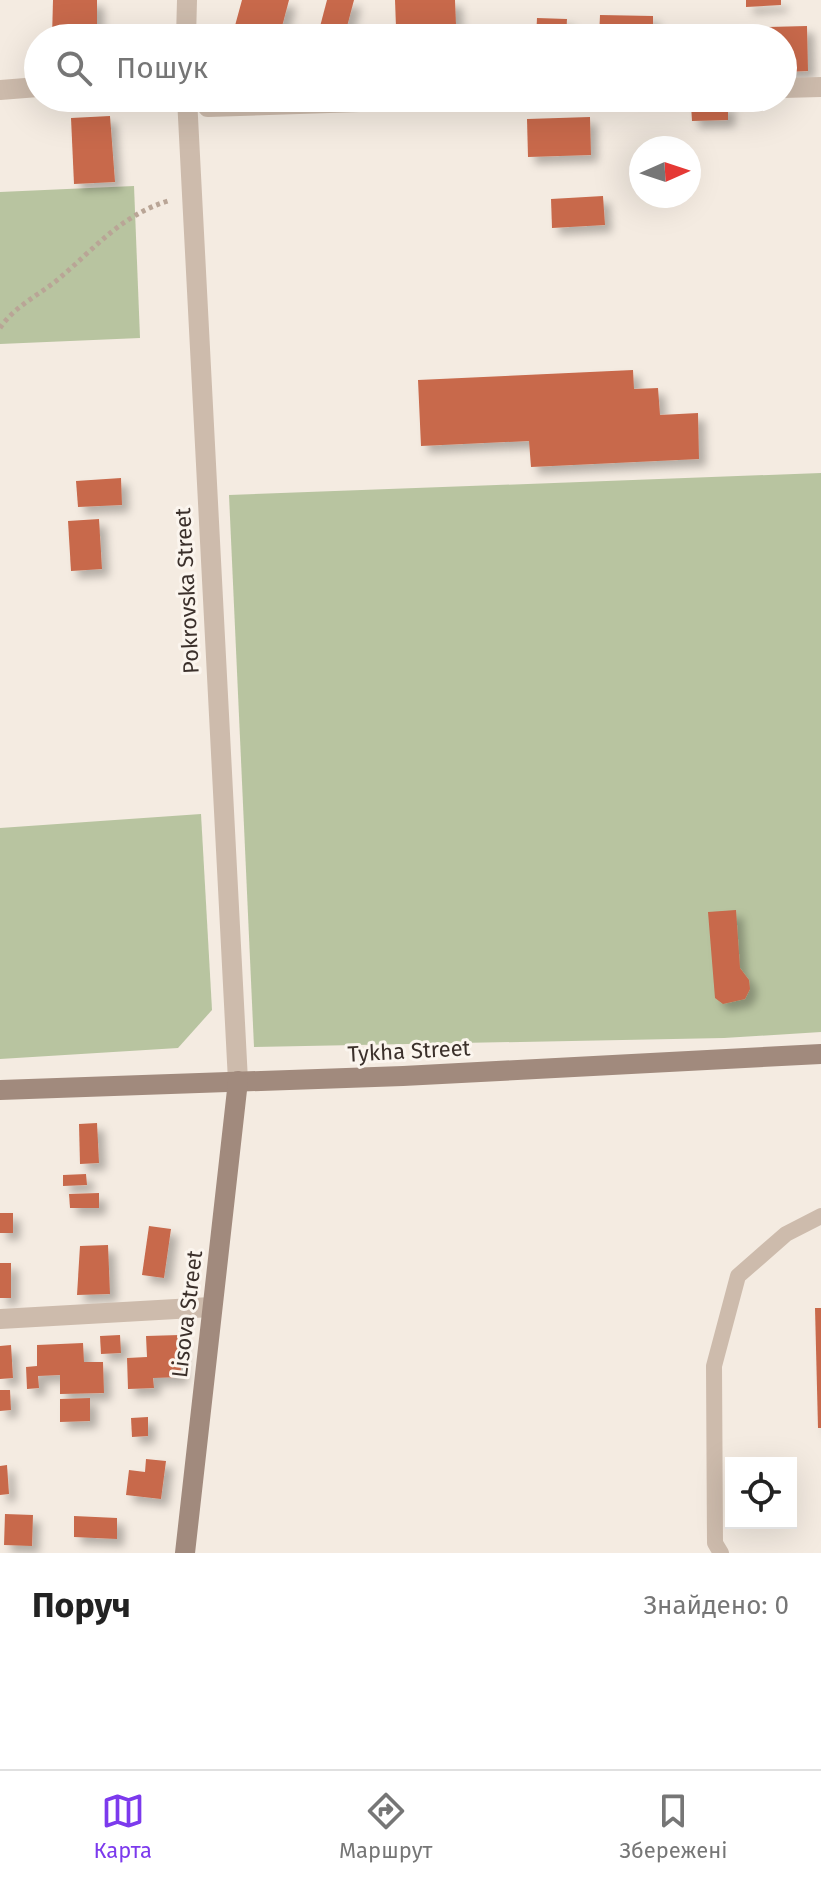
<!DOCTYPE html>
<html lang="uk">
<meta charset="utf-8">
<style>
:root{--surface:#fff;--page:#f2f2f2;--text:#222;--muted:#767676;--line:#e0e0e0;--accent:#7c3aed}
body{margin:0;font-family:"Fira Sans",sans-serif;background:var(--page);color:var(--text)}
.controls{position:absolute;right:24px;bottom:24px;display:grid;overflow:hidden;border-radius:0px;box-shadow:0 8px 32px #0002}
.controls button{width:72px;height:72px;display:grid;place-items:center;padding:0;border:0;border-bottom:2px solid var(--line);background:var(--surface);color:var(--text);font:40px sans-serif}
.compass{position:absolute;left:629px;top:136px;width:72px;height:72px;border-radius:50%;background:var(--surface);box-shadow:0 8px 32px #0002;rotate:87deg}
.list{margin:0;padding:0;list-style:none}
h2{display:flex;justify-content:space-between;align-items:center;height:104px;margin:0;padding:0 32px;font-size:34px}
h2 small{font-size:26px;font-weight:400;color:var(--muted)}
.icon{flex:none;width:44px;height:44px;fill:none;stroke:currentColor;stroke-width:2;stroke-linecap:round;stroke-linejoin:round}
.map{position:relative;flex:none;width:821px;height:1553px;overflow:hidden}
.search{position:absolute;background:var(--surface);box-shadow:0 8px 32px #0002;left:24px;right:24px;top:24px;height:88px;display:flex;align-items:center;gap:20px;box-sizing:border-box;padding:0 28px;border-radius:44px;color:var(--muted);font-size:30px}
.sheet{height:216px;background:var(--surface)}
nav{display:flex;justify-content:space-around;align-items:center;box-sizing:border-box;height:112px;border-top:2px solid var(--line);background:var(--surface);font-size:22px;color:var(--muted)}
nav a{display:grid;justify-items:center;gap:4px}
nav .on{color:var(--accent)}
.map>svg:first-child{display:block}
</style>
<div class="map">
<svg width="821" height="1553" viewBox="0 0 821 1553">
<defs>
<filter id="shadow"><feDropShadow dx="7" dy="7" stdDeviation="4" flood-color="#0004"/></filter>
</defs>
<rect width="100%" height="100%" fill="#f4ebe1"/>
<g fill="#b8c4a0">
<polygon points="134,186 140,338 0,344 0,192"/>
<polygon points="821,473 821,1032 724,1038 254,1047 229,495"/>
<polygon points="201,814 212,1010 178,1048 0,1059 0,828"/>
</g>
<g fill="#c8694b" filter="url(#shadow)">
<polygon points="53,0 97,0 97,38 52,38"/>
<polygon points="242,0 289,0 279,38 249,38 233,33"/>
<polygon points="327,0 354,0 344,38 317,38"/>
<polygon points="395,0 455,0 456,25 396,27"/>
<polygon points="746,0 781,0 781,5 746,7"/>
<polygon points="600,15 653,16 653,38 599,38"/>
<polygon points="537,18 567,19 566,38 536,38"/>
<polygon points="807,26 808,71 783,72 783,38 769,38 768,27"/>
<polygon points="728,104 728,120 692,121 691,105"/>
<polygon points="110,116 115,182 74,184 71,118"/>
<polygon points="590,117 591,155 528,157 527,119"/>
<polygon points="603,196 605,225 552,228 551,199"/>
<polygon points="633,370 634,389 658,388 660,415 698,413 699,459 531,467 529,441 421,446 418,380"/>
<polygon points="121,478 122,505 78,507 76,481"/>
<polygon points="99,519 102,569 71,571 68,521"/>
<polygon points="736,910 740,968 749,980 750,989 745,999 723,1004 715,998 708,912"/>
<polygon points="97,1123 99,1163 80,1164 79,1124"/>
<polygon points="86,1174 87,1185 63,1186 63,1175"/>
<polygon points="99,1193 99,1208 70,1208 69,1194"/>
<rect x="0" y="1213" width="13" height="20"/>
<polygon points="149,1226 171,1229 164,1278 142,1275"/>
<polygon points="108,1245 110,1294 77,1295 80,1246"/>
<rect x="0" y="1263" width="11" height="35"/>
<polygon points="815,1308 821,1308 821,1428 818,1428"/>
<polygon points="120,1335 121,1353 101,1354 100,1336"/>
<polygon points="180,1335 181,1377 153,1378 154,1388 128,1389 127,1358 147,1357 146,1336"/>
<polygon points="83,1343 84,1362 103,1362 104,1393 60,1394 60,1375 38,1376 39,1388 27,1389 26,1367 37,1366 37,1345"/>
<polygon points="11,1345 13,1378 0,1379 0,1346"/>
<polygon points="0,1390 10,1390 11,1410 0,1411"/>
<polygon points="90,1398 90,1421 60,1422 60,1399"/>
<polygon points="148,1417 148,1436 132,1437 131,1418"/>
<polygon points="146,1459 166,1461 161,1499 126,1495 129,1470 145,1472"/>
<polygon points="7,1465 9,1494 0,1495 0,1466"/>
<polygon points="5,1514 33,1515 32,1546 4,1545"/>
<polygon points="74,1516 117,1518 117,1539 74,1537"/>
</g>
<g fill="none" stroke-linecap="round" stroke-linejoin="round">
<path stroke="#b9a596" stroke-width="5" stroke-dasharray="4 4" stroke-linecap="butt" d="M0 328C14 307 37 296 56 281 96 248 120 215 171 200"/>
<polyline stroke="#cdbbac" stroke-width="16" points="721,1553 715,1543 714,1366 738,1276 786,1234 821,1216"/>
<g stroke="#cdbbac" stroke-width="20">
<polyline points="186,38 187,0"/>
<polyline points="783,88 821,87"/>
<polyline points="0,90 38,87"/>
<polyline points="187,98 238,1081"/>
<polyline points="201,98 208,107 481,98"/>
<polyline points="0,1319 211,1307"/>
</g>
<g stroke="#a18a7d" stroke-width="20">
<polyline points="0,1090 403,1076 821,1054"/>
<polyline points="185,1553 238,1081"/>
</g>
</g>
<g text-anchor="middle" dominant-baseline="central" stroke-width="6" stroke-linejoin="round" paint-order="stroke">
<g font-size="22" fill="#3b302b" stroke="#fbf5ee">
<text transform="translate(187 591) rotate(-93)">Pokrovska Street</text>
<text transform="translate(409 1051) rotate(-3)">Tykha Street</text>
<text transform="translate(187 1314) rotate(-83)">Lisova Street</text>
</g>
</g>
</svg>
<div class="controls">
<button><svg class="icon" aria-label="locate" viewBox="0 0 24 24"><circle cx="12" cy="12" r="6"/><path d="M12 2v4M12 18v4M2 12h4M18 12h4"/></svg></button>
</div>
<svg class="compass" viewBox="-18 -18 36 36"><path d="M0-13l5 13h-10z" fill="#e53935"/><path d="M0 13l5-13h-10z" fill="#767676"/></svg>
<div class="search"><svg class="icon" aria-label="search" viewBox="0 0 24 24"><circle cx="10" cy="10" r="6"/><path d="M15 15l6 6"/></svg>Пошук</div>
</div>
<section class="sheet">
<h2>Поруч<small>Знайдено: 0</small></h2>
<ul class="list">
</ul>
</section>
<nav>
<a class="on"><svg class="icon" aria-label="map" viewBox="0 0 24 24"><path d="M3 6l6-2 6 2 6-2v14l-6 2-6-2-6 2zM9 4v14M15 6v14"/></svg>Карта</a>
<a><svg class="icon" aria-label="directions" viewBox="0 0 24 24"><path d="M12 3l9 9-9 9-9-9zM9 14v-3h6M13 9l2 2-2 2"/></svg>Маршрут</a>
<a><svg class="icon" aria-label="saved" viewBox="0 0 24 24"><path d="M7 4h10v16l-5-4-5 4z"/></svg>Збережені</a>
</nav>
